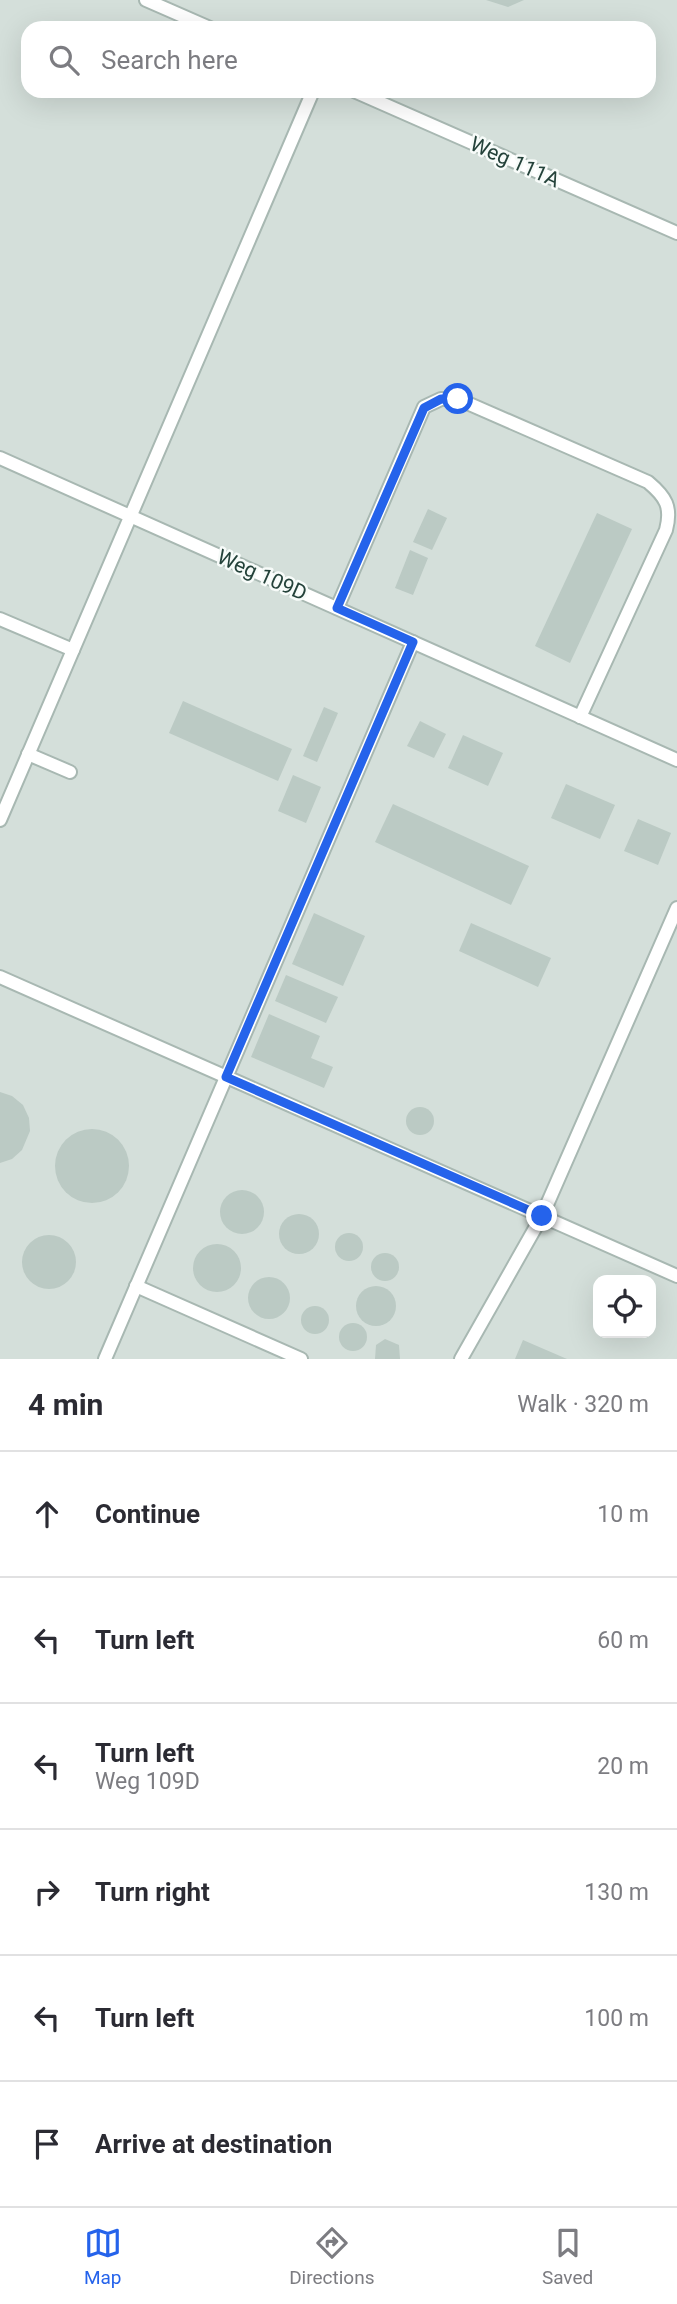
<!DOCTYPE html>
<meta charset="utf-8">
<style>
:root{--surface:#fff;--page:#f2f2f3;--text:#2b2b33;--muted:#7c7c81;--line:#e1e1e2;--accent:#2563eb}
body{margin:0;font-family:Roboto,sans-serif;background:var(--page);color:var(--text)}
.controls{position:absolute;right:21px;bottom:21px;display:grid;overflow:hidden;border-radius:14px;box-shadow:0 7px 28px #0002}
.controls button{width:63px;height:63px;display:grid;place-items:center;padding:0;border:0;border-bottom:2px solid var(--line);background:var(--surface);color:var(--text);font:35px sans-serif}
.stop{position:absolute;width:21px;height:21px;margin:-16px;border:5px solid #2563eb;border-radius:50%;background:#fff}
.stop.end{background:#2563eb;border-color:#fff;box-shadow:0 2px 7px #0008}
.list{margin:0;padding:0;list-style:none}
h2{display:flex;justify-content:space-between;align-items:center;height:91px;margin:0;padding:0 28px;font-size:30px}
h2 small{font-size:23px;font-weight:400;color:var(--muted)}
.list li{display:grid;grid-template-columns:46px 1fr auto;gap:21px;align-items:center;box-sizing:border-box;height:126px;padding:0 28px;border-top:2px solid var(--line)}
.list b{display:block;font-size:26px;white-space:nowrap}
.list p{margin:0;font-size:23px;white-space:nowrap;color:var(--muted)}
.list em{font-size:23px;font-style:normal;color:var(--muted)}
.icon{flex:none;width:38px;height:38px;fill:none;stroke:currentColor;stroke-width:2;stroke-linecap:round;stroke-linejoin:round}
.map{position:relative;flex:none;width:677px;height:1359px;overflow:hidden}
.search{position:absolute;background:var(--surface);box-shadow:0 7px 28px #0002;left:21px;right:21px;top:21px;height:77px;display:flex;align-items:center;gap:18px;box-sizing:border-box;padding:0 24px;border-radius:21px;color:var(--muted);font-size:26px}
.sheet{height:847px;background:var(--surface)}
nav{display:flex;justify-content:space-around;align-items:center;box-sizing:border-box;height:98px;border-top:2px solid var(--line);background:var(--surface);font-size:19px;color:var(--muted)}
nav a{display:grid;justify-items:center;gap:4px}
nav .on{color:var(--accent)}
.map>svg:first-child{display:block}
</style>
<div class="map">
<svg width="677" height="1359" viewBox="0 0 677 1359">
<rect width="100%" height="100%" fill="#e6efeb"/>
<path fill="#d4dfda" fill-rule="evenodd" d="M0 0H677V1359H0ZM28 28H649V91H28ZM598 1280H651V1333H598Z"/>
<g fill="#bbcac4">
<polygon points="486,0 524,0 508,7"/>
<polygon points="428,509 447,518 432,550 413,542"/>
<polygon points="597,513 632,529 570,663 535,646"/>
<polygon points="410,550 428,558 413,595 395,588"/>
<polygon points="183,701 292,749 278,781 169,733"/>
<polygon points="324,707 338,713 317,762 303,756"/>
<polygon points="420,721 446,734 434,758 407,746"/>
<polygon points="463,735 503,753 488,786 448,768"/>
<polygon points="293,775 321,787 306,823 278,811"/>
<polygon points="566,784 615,805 600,839 551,818"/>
<polygon points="393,804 529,866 511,905 375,842"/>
<polygon points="638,819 671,833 658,865 624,851"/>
<polygon points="314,913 365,936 343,986 292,964"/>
<polygon points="471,923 551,958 538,987 459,951"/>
<polygon points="286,975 338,997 326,1023 275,1001"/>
<polygon points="269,1014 320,1036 311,1058 333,1067 324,1088 251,1057"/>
<polygon points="0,1092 12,1096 23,1105 29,1118 30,1131 22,1150 12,1159 0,1163"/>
<circle cx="420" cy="1121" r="14"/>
<circle cx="92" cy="1166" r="37"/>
<circle cx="242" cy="1212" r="22"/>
<circle cx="299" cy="1234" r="20"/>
<circle cx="349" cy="1247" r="14"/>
<circle cx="49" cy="1262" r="27"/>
<circle cx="217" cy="1268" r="24"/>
<circle cx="385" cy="1267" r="14"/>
<circle cx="269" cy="1298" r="21"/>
<circle cx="376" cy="1306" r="20"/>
<circle cx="315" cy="1320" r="14"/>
<circle cx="353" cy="1337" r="14"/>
<polygon points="385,1339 399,1345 400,1359 375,1359 376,1345"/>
<polygon points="523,1340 567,1359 515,1359"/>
</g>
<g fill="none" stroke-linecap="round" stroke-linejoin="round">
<g stroke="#a8b8b2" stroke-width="16">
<g id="service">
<polyline points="146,0 210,28"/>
<polyline points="354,91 677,233"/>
<polyline points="0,458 677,760"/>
<path d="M337 608 424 407 441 399H458L648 482C666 497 672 507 666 530L580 717"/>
<polyline points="0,619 73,650"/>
<polyline points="28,754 70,772"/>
<polyline points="0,820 313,91"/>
<polyline points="0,977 677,1276"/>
<polyline points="136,1286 301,1359"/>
<polyline points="105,1359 413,642"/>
<polyline points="461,1359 542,1216 677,908"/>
</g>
</g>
<use href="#service" stroke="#fff" stroke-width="12"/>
</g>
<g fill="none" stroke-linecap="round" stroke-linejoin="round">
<polyline stroke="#2563eb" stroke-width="9" points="458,399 441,399 424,408 337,608 413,642 226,1077 542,1216"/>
</g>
<g text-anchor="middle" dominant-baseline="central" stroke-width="5" stroke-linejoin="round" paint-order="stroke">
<g font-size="21" fill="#24423a" stroke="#f7fbf9">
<text transform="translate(515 162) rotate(24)">Weg 111A</text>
<text transform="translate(262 575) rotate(24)">Weg 109D</text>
</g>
</g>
</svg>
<div class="controls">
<button><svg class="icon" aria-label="locate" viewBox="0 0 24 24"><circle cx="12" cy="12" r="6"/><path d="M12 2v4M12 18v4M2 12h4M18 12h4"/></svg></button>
</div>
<div class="stop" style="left:458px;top:399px"></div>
<div class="stop end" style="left:542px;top:1216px"></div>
<div class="search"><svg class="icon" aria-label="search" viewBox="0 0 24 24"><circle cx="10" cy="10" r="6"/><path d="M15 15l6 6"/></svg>Search here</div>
</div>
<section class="sheet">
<h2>4 min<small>Walk · 320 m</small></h2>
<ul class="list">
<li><svg class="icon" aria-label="ahead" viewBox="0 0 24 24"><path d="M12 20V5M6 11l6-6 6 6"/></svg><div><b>Continue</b></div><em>10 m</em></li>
<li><svg class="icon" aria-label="left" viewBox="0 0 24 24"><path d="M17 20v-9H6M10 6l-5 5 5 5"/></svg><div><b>Turn left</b></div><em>60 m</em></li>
<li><svg class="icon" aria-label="left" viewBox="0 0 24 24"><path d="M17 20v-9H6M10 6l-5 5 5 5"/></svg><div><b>Turn left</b><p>Weg 109D</p></div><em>20 m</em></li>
<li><svg class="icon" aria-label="right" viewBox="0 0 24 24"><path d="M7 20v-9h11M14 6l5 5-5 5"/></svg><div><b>Turn right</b></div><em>130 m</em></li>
<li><svg class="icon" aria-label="left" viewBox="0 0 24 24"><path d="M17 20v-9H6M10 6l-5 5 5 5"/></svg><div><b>Turn left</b></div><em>100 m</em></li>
<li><svg class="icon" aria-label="arrive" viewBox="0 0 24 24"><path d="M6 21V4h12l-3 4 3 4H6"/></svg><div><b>Arrive at destination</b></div></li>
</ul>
</section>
<nav>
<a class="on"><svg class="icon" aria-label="map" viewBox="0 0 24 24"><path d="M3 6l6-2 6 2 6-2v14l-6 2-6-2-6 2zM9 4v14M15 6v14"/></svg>Map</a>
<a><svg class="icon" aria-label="directions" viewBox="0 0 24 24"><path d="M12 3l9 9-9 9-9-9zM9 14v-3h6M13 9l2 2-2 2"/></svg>Directions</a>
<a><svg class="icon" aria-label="saved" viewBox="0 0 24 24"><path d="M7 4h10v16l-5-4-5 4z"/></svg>Saved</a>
</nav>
